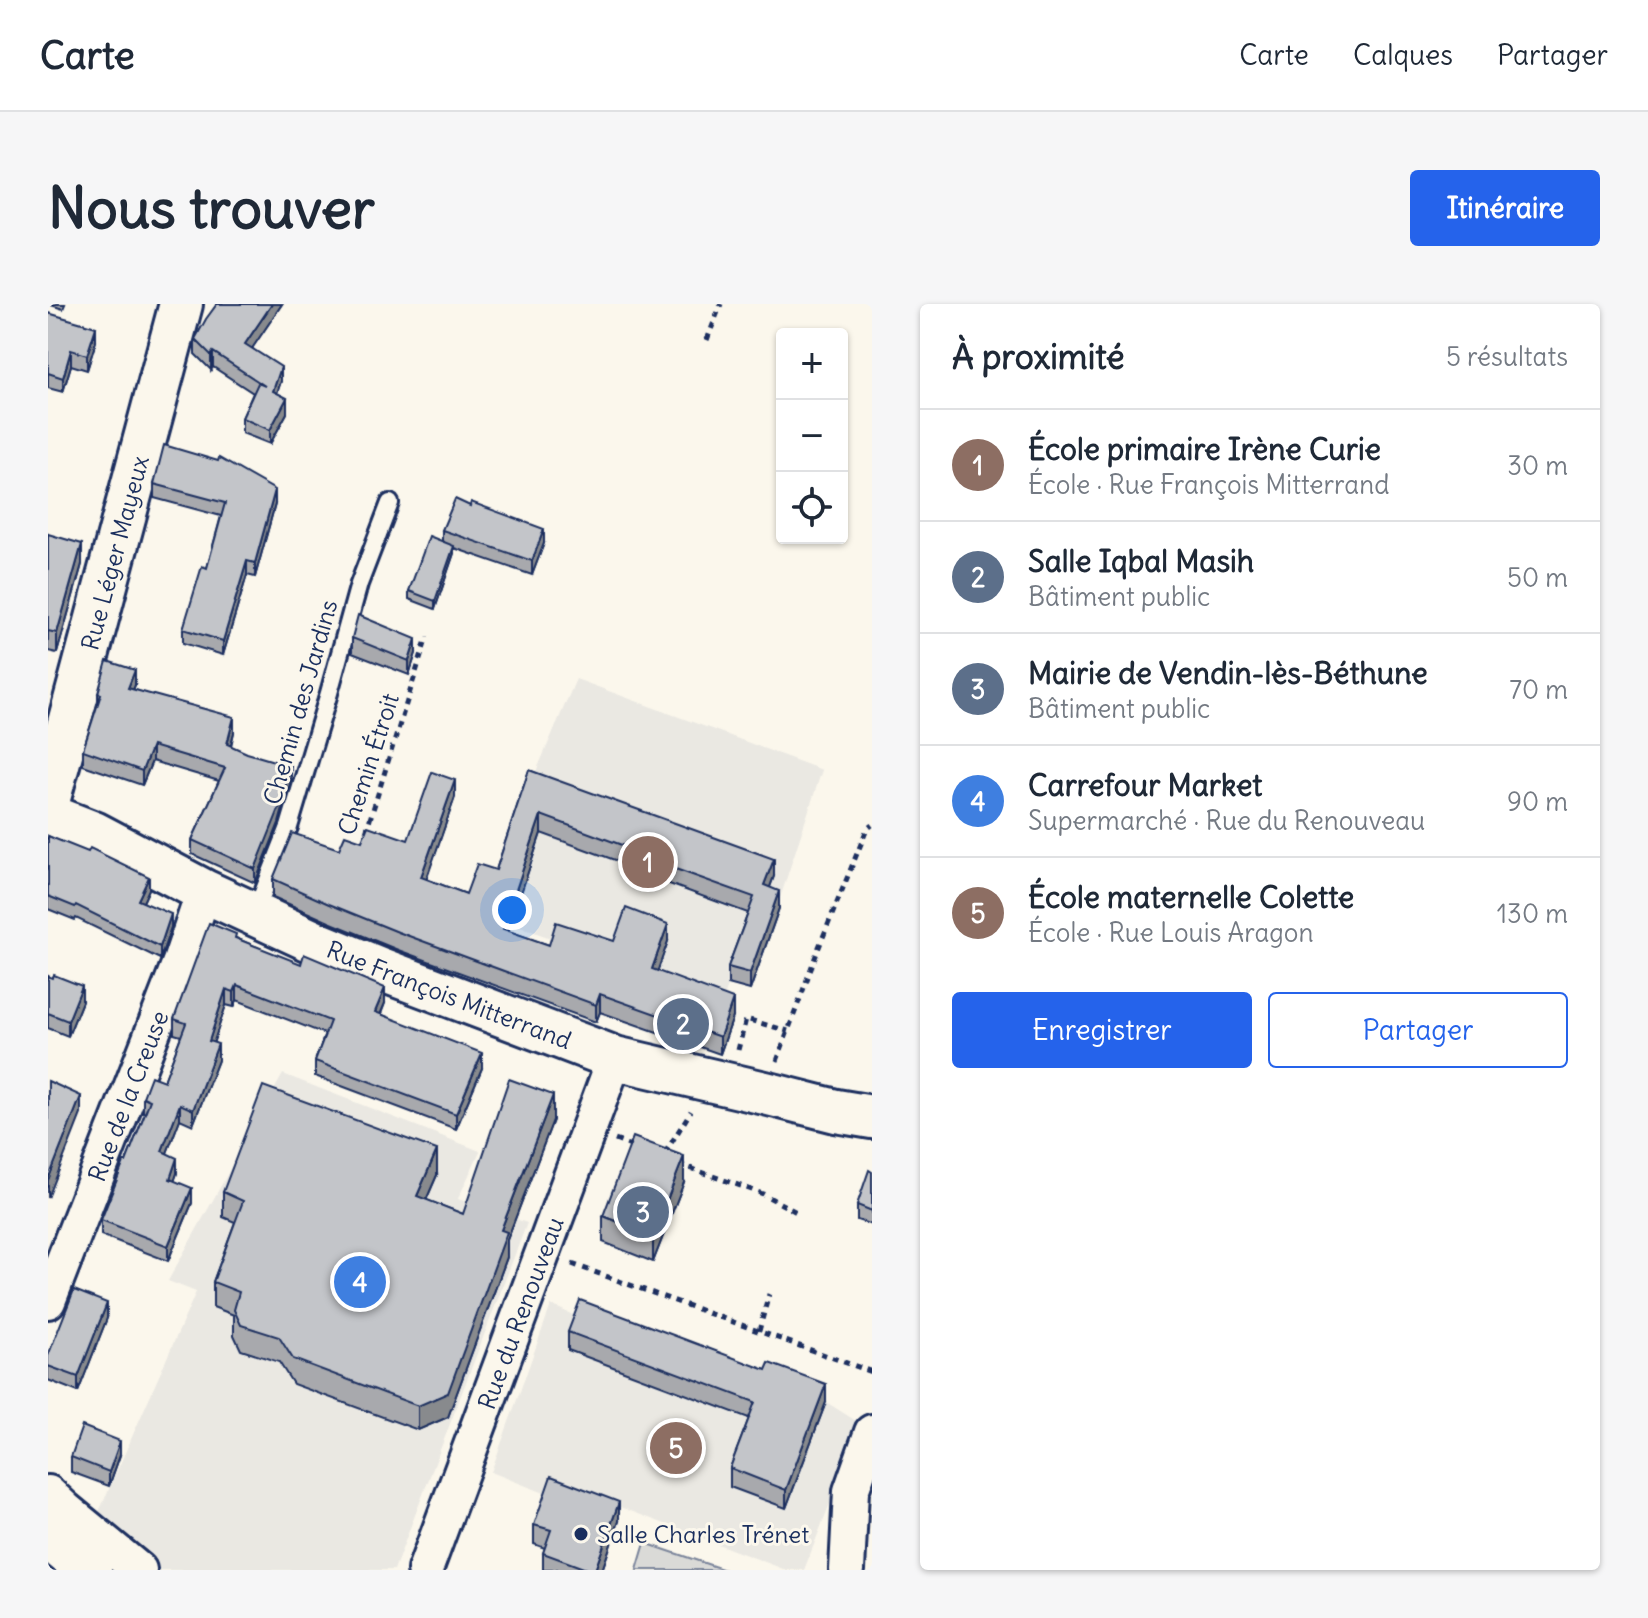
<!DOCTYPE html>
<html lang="fr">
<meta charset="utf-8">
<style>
:root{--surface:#fff;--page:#f6f6f7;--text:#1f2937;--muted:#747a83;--line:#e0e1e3;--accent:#2563eb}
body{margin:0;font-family:Delius,sans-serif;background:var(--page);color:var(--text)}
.controls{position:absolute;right:24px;top:24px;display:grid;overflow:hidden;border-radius:8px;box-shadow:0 2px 6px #0004}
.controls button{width:72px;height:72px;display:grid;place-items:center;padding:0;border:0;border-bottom:2px solid var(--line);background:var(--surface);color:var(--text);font:40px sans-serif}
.you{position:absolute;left:464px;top:606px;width:28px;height:28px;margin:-20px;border:6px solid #fff;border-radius:50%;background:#1a73e8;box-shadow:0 0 0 12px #1a73e833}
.badge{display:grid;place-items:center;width:52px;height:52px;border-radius:50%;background:var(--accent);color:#fff;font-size:26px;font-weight:700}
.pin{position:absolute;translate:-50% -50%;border:4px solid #fff;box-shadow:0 2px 8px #0006}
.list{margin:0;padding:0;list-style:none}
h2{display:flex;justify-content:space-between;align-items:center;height:104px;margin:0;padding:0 32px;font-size:34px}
h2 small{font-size:26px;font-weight:400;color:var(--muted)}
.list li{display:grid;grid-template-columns:52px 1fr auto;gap:24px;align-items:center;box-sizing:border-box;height:112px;padding:0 32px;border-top:2px solid var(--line)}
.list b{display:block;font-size:30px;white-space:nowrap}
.list p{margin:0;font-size:26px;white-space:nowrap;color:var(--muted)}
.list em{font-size:26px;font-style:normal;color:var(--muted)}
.actions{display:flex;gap:16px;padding:24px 32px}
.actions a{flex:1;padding:18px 0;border:2px solid var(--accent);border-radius:8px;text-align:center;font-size:28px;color:var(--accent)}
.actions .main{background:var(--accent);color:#fff}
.icon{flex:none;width:44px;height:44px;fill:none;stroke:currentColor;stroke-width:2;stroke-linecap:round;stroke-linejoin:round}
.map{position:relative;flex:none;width:824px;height:1266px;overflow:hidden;border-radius:8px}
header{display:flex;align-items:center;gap:48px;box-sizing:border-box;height:112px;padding:0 40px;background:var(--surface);border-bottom:2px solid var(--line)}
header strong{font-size:38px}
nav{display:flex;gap:44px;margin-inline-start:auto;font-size:28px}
.intro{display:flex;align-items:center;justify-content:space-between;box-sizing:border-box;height:192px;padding:0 48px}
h1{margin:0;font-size:56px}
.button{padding:20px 36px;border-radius:8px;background:var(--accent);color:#fff;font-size:28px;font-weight:700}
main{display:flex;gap:48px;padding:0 48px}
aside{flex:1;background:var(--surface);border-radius:8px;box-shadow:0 2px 6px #0004}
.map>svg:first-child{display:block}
</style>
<header>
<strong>Carte</strong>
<nav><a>Carte</a><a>Calques</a><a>Partager</a></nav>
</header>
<div class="intro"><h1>Nous trouver</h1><a class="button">Itinéraire</a></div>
<main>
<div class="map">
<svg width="824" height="1266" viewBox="0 0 824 1266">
<rect width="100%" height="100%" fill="#fbf7ec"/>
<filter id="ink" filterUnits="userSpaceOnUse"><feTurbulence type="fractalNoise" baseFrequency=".0125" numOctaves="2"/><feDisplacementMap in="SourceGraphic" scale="16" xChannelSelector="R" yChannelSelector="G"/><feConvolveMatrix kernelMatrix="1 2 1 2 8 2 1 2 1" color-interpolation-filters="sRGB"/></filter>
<g filter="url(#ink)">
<g fill="#eae8e2">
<polygon points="528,375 774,466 702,686 680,681 672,708 508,636 439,611 481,484"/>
<polygon points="235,770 432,847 410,895 479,919 346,1266 106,1266 50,1210 148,988 120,977"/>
<polygon points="503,1001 532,1014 778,1098 813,1120 756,1266 738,1266 551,1195 545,1208 443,1168"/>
</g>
<polygon fill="#dadad7" stroke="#7a849a" stroke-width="2" points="597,1239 677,1266 589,1266"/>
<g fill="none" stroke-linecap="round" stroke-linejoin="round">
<g stroke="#1b2f5e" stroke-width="22">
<polyline id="service" points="207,609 241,523 281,389 311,280 342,199"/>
</g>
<g stroke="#1b2f5e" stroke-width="40">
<g id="minor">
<path id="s1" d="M0 997 132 658 156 587"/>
<polyline points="0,1189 17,1205 91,1266"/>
<path id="s2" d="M377 1266 567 754"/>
<polyline points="799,1266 803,1187 824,1128"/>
</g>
</g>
<g stroke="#1b2f5e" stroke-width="48">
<g id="tertiary">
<path id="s3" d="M0 498 133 0"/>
<path id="s4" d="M0 511 46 529 156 587 271 640 332 665 567 754 717 789 788 807 824 813"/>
</g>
</g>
<g stroke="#1b2f5e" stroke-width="50">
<polyline id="secondary" points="0,1232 41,1266"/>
</g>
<g stroke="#1b2f5e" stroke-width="5" stroke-dasharray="6 6" stroke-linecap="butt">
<polyline points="659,36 673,0"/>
<polyline points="318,528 379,333"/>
<polyline points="690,746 698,715 740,727"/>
<polyline points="729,757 771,643 819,525 824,521"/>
<polyline points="567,836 588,844"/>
<polyline points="617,849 643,807"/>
<polyline points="631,860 715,890 752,910"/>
<polyline points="524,960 824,1068"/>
<polyline points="711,1027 721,990"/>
</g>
<use href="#service" stroke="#fbf7ec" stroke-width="16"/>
<use href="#minor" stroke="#fbf7ec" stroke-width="34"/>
<use href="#tertiary" stroke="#fbf7ec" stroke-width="42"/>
<use href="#secondary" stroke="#fbf7ec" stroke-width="44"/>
</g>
<g fill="#a8a9ad" stroke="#1b2f5e" stroke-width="2">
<polygon points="0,0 17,0 15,5"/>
<polygon points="169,0 234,0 204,44 233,77 229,89 239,109 222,140 194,129 194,114 205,89 165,63 163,66 147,50 147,35"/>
<polygon points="0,9 48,37 39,66 23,61 15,88 0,84"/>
<polygon points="106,180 227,200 207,273 199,271 175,351 135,339 135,325 159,264 173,212 106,194"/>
<polygon points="394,226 496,239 484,271 406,244 406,249 387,305 361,295 361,287 394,237"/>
<polygon points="0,230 34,260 9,349 0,347"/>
<polygon points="304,334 368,349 361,371 304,349"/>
<polygon points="87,381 85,385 186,428 183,442 243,476 231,519 207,579 144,550 144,536 171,477 104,457 94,481 35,461 35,446 50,398 50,389"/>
<polygon points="481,466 726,572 722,583 731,604 702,686 680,680 680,663 700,609 605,574 605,570 493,529 460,627 501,641 566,637 620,637 609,667 685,713 672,750 552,708 548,718 350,646 281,618 225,593 225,575 291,545 314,537 360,536 407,493 378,575 418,590 448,566"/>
<polygon points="0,532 101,585 95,598 123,623 112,655 28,614 27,616 0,605"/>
<polygon points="188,634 337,699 333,710 434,764 408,825 267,772 267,757 277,730 189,696 186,703 178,701 165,739 170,756 145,821 132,815 119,849 129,869 126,877 144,899 120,957 53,931 53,916 78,858 97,809 95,808 95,793 116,777 133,732 126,730 126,715"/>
<polygon points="0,672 34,697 20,732 0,724"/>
<polygon points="505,816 459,936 459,953 400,1113 370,1126 245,1080 231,1058 193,1046 186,1031 186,1011 165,1003 165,978 187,918 175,913 175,888 389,871 378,896 415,910"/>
<polygon points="824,868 824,921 809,916 809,901"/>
<polygon points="636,878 605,958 555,938 555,912"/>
<polygon points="59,1014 30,1088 0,1076 0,1052"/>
<polygon points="520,1028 718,1066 778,1098 738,1204 682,1183 682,1164 701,1114 520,1046"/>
<polygon points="72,1151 61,1182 23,1168 23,1153"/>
<polygon points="571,1217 554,1266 495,1266 495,1249 497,1244 486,1240 486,1221"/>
</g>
<g fill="#888a8d" stroke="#1b2f5e" stroke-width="2">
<polygon points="224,0 234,0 197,55 197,40"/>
<polygon points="48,23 48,37 39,66 39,51"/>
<polygon points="23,46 23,61 15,88 15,74"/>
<polygon points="165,48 165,63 163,66 163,51"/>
<polygon points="233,63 233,77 225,101 225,87"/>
<polygon points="239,94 239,109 222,140 222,126"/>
<polygon points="227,186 227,200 207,273 207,259"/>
<polygon points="496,225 496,239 484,271 484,257"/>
<polygon points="34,240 34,260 9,349 9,329"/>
<polygon points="406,242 406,249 387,305 387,297"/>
<polygon points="199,257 199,271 175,351 175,337"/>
<polygon points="368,335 368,349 361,371 361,357"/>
<polygon points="87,366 87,381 80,398 80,384"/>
<polygon points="186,413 186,428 179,455 179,440"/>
<polygon points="104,442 104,457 94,481 94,467"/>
<polygon points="243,462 243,476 231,519 207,579 207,565"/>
<polygon points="407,476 407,493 373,591 373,573"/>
<polygon points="493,511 493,529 455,643 455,625"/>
<polygon points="726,555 726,572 716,599 716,581"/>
<polygon points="101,573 101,585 90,609 90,596"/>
<polygon points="731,587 731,604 702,686 702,669"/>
<polygon points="123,610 123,623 112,655 112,643"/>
<polygon points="620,620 620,637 604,683 604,665"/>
<polygon points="189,681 189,696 186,703 186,688"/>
<polygon points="34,682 34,697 20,732 20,717"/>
<polygon points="337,684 337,699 327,723 327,708"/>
<polygon points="178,685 178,701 161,752 161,737"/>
<polygon points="552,690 552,708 548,718 548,701"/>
<polygon points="685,695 685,713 672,750 672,733"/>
<polygon points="170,740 170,756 145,821 145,806"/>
<polygon points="434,749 434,764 408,825 408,810"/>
<polygon points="505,791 505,816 459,936 459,953 400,1113 370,1126 370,1102 453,926"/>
<polygon points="33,792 33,810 0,894 0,876"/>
<polygon points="132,800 132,815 114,862 114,847"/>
<polygon points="389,846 389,871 369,917 369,892"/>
<polygon points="636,852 636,878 605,958 605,932"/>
<polygon points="129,854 129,869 122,890 122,875"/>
<polygon points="144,884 144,899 120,957 120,942"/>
<polygon points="59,999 59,1014 30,1088 30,1073"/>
<polygon points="778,1080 778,1098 738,1204 738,1186"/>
<polygon points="72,1137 72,1151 61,1182 61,1168"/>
<polygon points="571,1198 571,1217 554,1266 547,1266"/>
</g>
<g fill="#c3c5c9" stroke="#1b2f5e" stroke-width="2">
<polygon points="169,0 224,0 197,40 233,63 225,87 239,94 222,126 194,114 210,79 217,82 165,48 163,51 147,35 158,15"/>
<polygon points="0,9 48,23 39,51 23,46 15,74 0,69"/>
<polygon points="116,141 170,157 171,154 227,186 207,259 199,257 175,337 135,325 154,262 159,264 177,199 106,180"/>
<polygon points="407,195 422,202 423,198 496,225 484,257 394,226"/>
<polygon points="0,230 34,240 9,329 0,327"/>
<polygon points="381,232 406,242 387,297 361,287"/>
<polygon points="310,311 368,335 361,357 304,334"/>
<polygon points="59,357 87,366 80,384 186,413 179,440 199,449 243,462 231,505 207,565 144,536 177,464 104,442 94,467 35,446 53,390 50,389"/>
<polygon points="481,466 726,555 716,581 731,587 702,669 680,663 706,593 605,557 606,553 493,511 455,625 501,641 508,618 566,637 578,604 620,620 604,665 685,695 672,733 552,690 548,701 350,628 281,600 225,575 244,529 291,545 297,531 314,537 320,522 360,536 384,468 407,476 373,573 418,590 429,560 448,566"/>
<polygon points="0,532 40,548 42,544 101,573 90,596 123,610 112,643 28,601 27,603 0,592"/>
<polygon points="161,619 188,630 187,634 253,660 256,650 337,684 327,708 434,749 408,810 267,757 282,717 189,681 186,688 178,685 161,737 170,740 145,806 132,800 114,847 129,854 122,875 144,884 120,942 53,916 76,858 78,858 102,796 95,793 103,772 116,777 138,719 126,715"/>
<polygon points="6,671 34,682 20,717 0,709 0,672 4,674"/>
<polygon points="461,775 505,791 453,926 459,928 400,1089 370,1102 245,1055 231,1033 193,1021 186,1006 191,988 165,978 195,897 175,888 215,782 389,846 369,892 415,910"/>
<polygon points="0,777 33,792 0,876"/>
<polygon points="585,833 636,852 605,932 555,912"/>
<polygon points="821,866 824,868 824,907 809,901"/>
<polygon points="26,986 59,999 30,1073 0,1062 0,1052"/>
<polygon points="532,996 718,1066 721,1059 778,1080 738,1186 682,1164 707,1098 520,1028"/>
<polygon points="34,1122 72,1137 61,1168 23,1153"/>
<polygon points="503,1172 571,1198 547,1266 541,1266 495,1249 503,1226 486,1221"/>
</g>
</g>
<circle fill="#1b2f5e" stroke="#fbf7ec" stroke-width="3" cx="533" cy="1230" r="8"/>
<g text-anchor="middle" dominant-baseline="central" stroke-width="6" stroke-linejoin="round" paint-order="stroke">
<g font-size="24" fill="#1b2f5e" stroke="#fbf7ec">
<text stroke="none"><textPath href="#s3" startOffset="258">Rue Léger Mayeux</textPath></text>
<text transform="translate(252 398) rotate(-74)">Chemin des Jardins</text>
<text transform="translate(320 460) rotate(-72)">Chemin Étroit</text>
<text stroke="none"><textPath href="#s4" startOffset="440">Rue François Mitterrand</textPath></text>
<text stroke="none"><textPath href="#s1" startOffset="220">Rue de la Creuse</textPath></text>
<text stroke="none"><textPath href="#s2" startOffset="274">Rue du Renouveau</textPath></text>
</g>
<g font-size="24" fill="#1b2f5e" stroke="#fbf7ec" text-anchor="start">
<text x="549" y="1230">Salle Charles Trénet</text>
</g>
</g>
</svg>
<div class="controls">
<button>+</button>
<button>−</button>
<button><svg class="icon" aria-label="locate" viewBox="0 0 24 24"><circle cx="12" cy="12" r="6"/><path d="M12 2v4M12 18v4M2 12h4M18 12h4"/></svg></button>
</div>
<div class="you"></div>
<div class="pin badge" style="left:600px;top:558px;background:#8d6e63">1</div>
<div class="pin badge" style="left:635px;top:720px;background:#5c6f8a">2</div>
<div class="pin badge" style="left:595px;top:908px;background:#5c6f8a">3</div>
<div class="pin badge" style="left:312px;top:978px;background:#3f7fe0">4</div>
<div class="pin badge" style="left:628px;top:1144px;background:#8d6e63">5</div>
</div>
<aside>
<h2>À proximité<small>5 résultats</small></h2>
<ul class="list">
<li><span class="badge" style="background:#8d6e63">1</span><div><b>École primaire Irène Curie</b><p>École · Rue François Mitterrand</p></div><em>30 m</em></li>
<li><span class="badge" style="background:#5c6f8a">2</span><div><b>Salle Iqbal Masih</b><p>Bâtiment public</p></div><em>50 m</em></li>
<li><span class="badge" style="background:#5c6f8a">3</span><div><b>Mairie de Vendin-lès-Béthune</b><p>Bâtiment public</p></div><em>70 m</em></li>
<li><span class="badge" style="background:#3f7fe0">4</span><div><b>Carrefour Market</b><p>Supermarché · Rue du Renouveau</p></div><em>90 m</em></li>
<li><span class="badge" style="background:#8d6e63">5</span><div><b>École maternelle Colette</b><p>École · Rue Louis Aragon</p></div><em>130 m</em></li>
</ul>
<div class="actions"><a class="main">Enregistrer</a><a>Partager</a></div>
</aside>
</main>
